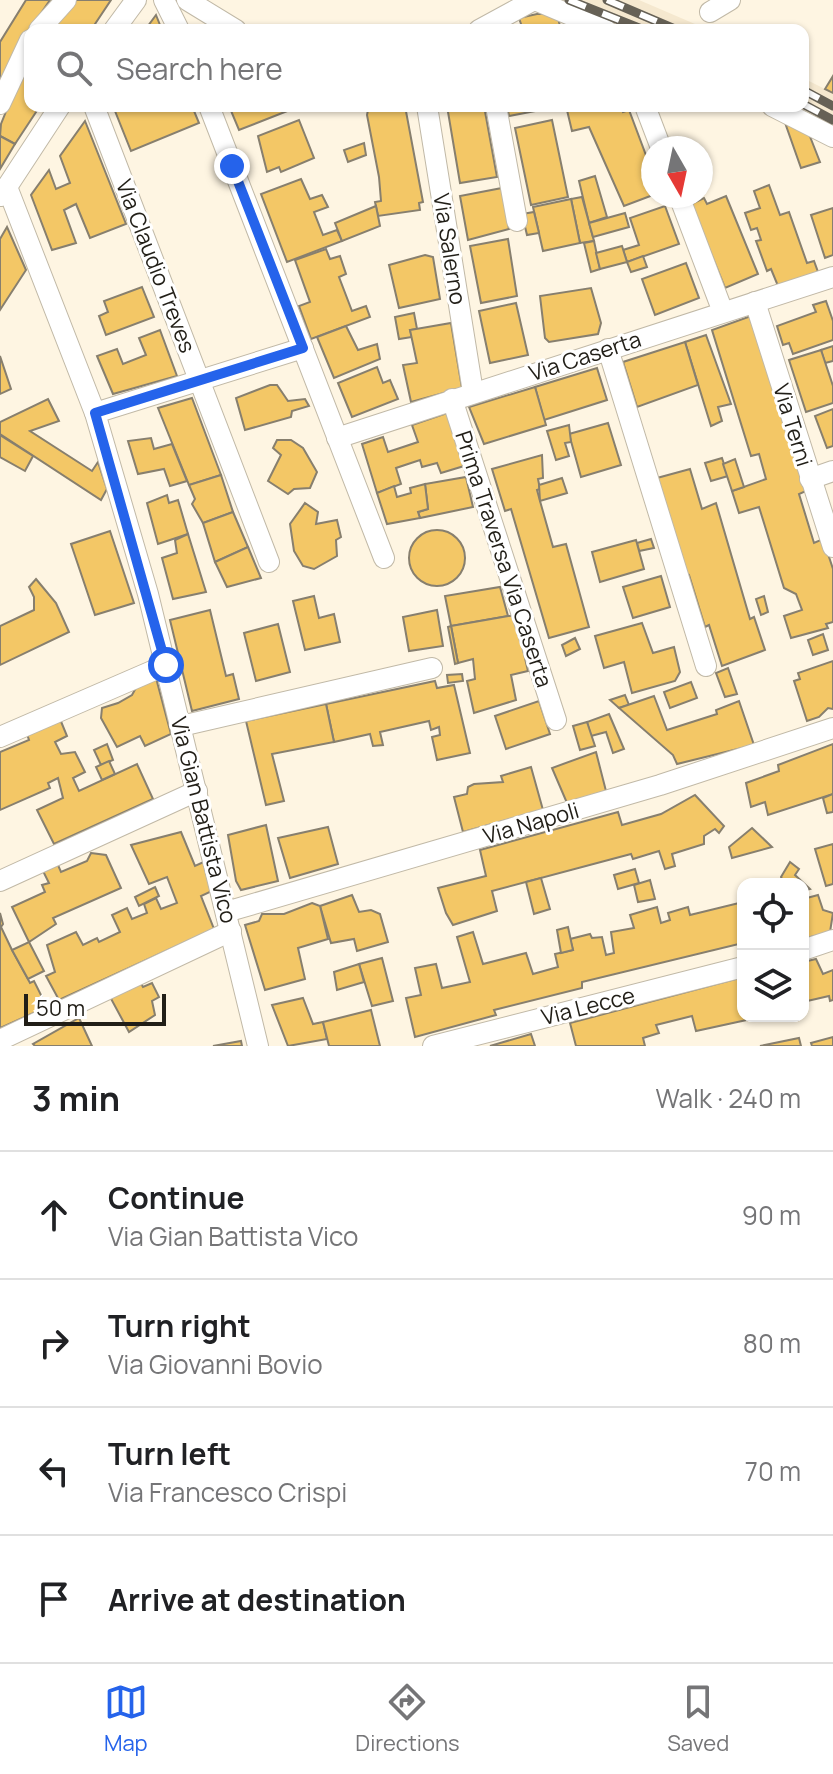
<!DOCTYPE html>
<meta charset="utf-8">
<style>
:root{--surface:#fff;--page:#f6f6f6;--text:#202124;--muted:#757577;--line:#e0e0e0;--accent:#2563eb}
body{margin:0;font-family:Manrope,sans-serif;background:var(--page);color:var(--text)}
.controls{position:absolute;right:24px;bottom:24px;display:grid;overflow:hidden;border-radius:16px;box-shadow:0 2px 6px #0004}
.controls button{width:72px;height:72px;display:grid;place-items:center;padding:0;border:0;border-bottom:2px solid var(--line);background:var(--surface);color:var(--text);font:40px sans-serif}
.compass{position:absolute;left:641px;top:136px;width:72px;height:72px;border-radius:50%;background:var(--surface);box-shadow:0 2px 6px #0004;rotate:171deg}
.scale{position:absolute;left:24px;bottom:20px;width:142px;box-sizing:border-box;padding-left:8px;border:4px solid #211e17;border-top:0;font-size:22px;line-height:28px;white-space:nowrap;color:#211e17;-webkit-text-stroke:6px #fff;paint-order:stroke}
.stop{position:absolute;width:24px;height:24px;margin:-18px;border:6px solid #2563eb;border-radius:50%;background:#fff}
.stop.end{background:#2563eb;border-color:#fff;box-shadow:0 2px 8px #0008}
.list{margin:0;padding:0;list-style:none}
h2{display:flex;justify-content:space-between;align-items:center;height:104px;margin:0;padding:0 32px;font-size:34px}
h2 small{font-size:26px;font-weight:400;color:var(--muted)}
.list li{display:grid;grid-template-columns:52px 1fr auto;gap:24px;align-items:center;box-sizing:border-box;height:128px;padding:0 32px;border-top:2px solid var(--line)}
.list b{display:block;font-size:30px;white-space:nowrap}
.list p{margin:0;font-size:26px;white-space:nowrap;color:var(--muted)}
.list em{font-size:26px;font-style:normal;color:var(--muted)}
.icon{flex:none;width:44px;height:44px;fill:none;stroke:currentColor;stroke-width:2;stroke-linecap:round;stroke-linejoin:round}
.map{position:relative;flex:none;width:833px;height:1046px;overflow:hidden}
.search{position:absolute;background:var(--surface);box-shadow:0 2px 6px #0004;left:24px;right:24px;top:24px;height:88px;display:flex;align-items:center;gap:20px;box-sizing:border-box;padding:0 28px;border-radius:16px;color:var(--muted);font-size:30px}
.sheet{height:616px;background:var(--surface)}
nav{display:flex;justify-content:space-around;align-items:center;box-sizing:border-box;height:112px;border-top:2px solid var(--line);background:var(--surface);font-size:22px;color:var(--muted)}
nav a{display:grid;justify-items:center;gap:4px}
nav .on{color:var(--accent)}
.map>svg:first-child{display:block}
</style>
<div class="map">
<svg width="833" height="1046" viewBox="0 0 833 1046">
<rect width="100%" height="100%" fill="#fef5e2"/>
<g fill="#f5e8cf">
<polygon points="548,0 639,0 709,30 620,30"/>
<polygon points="803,78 833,93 833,131 782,106 803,106"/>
</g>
<g fill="#f3c766" stroke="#877f6e" stroke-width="2">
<polygon points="26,0 50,0 25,37 0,85 0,42"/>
<polygon points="74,0 111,0 91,30 46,30"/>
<polygon points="537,14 557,14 561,30 523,30 519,18"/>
<polygon points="156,15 162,30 145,30"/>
<polygon points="30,52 30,106 40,106 15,144 0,136 1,124"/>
<polygon points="833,76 833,93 825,89"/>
<polygon points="113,106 192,106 199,123 131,151"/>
<polygon points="229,106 300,106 239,130"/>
<polygon points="377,106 405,106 423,202 419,203 420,210 378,216 375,202 381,201 379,177 367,115 368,110"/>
<polygon points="447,106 484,106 497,177 460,183"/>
<polygon points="507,106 550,106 551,108 509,116"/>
<polygon points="566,106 620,106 623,112 629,110 653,174 653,195 624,206 589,127 572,131"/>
<polygon points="783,117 807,129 820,162 801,168"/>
<polygon points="299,120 314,158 281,172 279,167 267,172 258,136"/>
<polygon points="552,120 568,197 531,205 515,128"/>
<polygon points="85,121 126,224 90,238 76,204 64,210 76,243 52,250 31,195 49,170 56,189 70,183 60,156"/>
<polygon points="0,136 15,144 0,169"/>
<polygon points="364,143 366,155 348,162 344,150"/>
<polygon points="595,176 607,217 589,223 579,181"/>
<polygon points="301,179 310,199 322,195 328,207 314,212 323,235 337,230 342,241 287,262 261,194"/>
<polygon points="769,185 780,215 789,212 807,263 814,261 818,272 778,286 771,269 767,271 756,241 761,240 757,228 751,230 745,213 760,208 754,191"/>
<polygon points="502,188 509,229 468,240 460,196"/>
<polygon points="726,196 758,274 725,288 691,204 704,198 707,204"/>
<polygon points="582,197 594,241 580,243 571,199"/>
<polygon points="571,199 580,243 543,251 533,207"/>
<polygon points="376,206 380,226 342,241 335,223"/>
<polygon points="665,206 679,244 627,262 623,250 639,245 630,218"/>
<polygon points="833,208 833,255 825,258 811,215"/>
<polygon points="534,212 539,233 527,235 522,214"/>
<polygon points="625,213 629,227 593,237 589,223"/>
<polygon points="7,227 26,270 0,310 0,239"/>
<polygon points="508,239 517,296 481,303 470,246"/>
<polygon points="594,241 600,269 591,272 584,243"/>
<polygon points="622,246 627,262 600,269 596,253"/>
<polygon points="326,249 330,259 340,256 346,274 339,277 352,311 366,306 370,317 311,339 299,306 310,302 295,260"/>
<polygon points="425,255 433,257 440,299 399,308 389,265"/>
<polygon points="643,256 647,267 631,272 627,262"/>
<polygon points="686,263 699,298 655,315 642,279"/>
<polygon points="142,287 154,317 106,335 99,316 108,312 104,301"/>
<polygon points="591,288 601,323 598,334 549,342 545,338 540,296"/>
<polygon points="826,301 833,321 833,340 793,354 789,343 783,345 777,326 816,312 813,305"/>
<polygon points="516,303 528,355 490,363 479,311"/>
<polygon points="414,313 417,329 410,330 412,337 399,339 395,317"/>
<polygon points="751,316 806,491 799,494 814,543 823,539 833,569 833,622 826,624 828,628 791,638 784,616 802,610 796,594 784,588 759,507 739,513 732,491 766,479 759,454 751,456 712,330"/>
<polygon points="451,323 462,388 411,402 403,365 417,363 410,330"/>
<polygon points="346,326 358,350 377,344 380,359 334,378 317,337"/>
<polygon points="160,330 177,376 113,394 97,356 117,349 123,364 146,355 139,338"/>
<polygon points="706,335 731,404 718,407 722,421 711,426 685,342"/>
<polygon points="685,342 698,385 637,407 623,362"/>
<polygon points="833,346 833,361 825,363 821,350"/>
<polygon points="821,350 833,386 833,403 806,412 789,360"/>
<polygon points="0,356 11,389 0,394"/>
<polygon points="377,367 383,383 390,380 398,399 352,417 338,383"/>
<polygon points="597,368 607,400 544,420 535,387"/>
<polygon points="270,385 277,385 288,401 305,399 309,406 292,411 291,417 245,430 236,398"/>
<polygon points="535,387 546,425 484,444 469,407"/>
<polygon points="192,398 221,475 189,485 158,408"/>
<polygon points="48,399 59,421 30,431 92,471 98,462 107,489 101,500 0,434 0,422"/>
<polygon points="833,409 833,446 827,448 815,416"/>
<polygon points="447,413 464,466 441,473 437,463 422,467 420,460 396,468 401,484 377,493 362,444 383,437 388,452 418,442 412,425"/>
<polygon points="608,423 621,465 581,477 569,434"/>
<polygon points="569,425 571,442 565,443 569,456 556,460 547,431"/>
<polygon points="0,435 33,456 25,471 0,457"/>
<polygon points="151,438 154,449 172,444 187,481 170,486 164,469 138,474 128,441"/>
<polygon points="277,440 291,440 303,448 317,472 310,488 294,489 288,494 268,481 281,455 273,448"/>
<polygon points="542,455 543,478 538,479 540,489 537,490 540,501 553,547 566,544 589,627 549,638 511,509 505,511 492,469"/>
<polygon points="722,458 728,476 711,481 705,463"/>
<polygon points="735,459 744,487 732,491 723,464"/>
<polygon points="690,469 702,509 716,503 750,619 754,617 765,650 722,666 709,625 705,627 689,575 686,576 657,478"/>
<polygon points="221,475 233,512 203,523 192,504 195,499 189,485"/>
<polygon points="466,477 473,507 420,518 418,512 428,509 425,484"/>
<polygon points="562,478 567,493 540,501 539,485"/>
<polygon points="425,484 428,509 418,512 420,518 387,524 377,493 394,486 397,497 411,493 410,488"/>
<polygon points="167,495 169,503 178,500 188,534 158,544 147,503"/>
<polygon points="305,503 318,512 316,524 337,520 341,537 336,540 337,556 314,569 303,566 294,551 290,524"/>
<polygon points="233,512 248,547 215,562 203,523"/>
<circle cx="437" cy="558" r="28"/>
<polygon points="110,531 134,603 95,615 71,544"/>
<polygon points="188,534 206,592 173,599 162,558 177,553 175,540"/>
<polygon points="651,539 654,548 639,551 637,543"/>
<polygon points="636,540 644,569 600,582 592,552"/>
<polygon points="248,547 261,578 227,587 215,562"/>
<polygon points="661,576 670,607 633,618 623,587"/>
<polygon points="36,579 56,603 69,632 0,665 0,626 34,610 34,597 29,587"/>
<polygon points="500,587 508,616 451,626 445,596"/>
<polygon points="314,596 319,618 334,614 340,642 305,650 293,601"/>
<polygon points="764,596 768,612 761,615 756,599"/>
<polygon points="210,610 226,676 233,674 239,699 192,711 170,620"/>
<polygon points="437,610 443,646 409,651 403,617"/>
<polygon points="515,615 528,671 511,675 516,700 474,713 467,681 475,679 473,659 458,663 451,626"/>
<polygon points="642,623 653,653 674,647 680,672 675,681 632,693 624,662 604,668 595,636"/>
<polygon points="278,624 290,672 256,681 244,633"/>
<polygon points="451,626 458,663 455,664 448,627"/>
<polygon points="823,634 828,650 813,655 808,640"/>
<polygon points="575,638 580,649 566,656 562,645"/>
<polygon points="833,661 833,709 828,708 819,717 807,721 794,681 800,679 798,673"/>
<polygon points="728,668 737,694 725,697 716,673"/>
<polygon points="462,674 463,681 448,683 447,675"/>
<polygon points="156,678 171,734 145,746 140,736 117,747 101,718 102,708 118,703 132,695 137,686"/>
<polygon points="435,681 437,688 454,685 470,753 437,760 432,737 440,735 439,727 431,730 429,721 380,732 383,745 373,746 370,734 334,742 326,704"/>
<polygon points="691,682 697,698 670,708 664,692"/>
<polygon points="625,695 629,705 619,708 610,700"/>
<polygon points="654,696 667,730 717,714 716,710 739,701 754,745 677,764 673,755 619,708"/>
<polygon points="539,701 550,734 506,749 495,716"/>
<polygon points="326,704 334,742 272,754 284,801 266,805 246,721"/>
<polygon points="609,714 624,749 613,753 606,732 591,736 587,722"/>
<polygon points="60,719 67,736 55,742 61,754 75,752 85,772 73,778 79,791 137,764 153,799 54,844 37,810 63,798 58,778 48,783 50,788 0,810 0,752 29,740 27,734"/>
<polygon points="587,722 595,746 580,750 573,726"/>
<polygon points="107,744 113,760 101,765 94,750"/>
<polygon points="833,744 833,794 768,815 765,802 751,807 746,783 779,771 778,765"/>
<polygon points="596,752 606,791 567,803 552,768"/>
<polygon points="109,761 115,774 102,780 96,767"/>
<polygon points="531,767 543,810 463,832 454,797 467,794 468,787 474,784 503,782 501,776"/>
<polygon points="833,794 833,812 827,813 823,798"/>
<polygon points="695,795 724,826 719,833 715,829 704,836 704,844 672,854 675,866 665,869 659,851 633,859 631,854 492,891 497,911 453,925 446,913 438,888 486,876 480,850 618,812 622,825 661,814"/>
<polygon points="266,825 278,881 241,890 236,881 228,835"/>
<polygon points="328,827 338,864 290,878 278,838"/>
<polygon points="752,828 772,847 732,858 729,847"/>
<polygon points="181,832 195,866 208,860 212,891 201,896 214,929 59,1000 46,976 55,972 47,945 76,932 83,945 97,938 99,942 120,932 112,915 127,908 132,919 147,913 144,904 156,898 161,909 177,903 167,877 149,884 131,845"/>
<polygon points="833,844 833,884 826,886 815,849"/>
<polygon points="91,853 106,855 121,888 53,918 56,924 29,942 12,907 45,892 42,885 49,883 43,871 58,865 61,872 87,861"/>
<polygon points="790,862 799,869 795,875 810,889 803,891 803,884 785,884 781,877"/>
<polygon points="635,869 639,883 618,889 614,875"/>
<polygon points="541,878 550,909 534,914 526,882"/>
<polygon points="650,880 655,899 638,902 634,885"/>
<polygon points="155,887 159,896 139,906 135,897"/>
<polygon points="352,895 359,912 371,910 380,914 388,942 357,951 354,939 331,943 320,906"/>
<polygon points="818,895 823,910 833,913 830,932 803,939 803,899"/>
<polygon points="743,902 743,943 582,982 582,988 494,1010 496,1015 415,1037 406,998 421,995 415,968 436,964 442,988 470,982 457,937 473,932 483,964 526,953 533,974 558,967 555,954 573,950 570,939 590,934 592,938 602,937 606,955 614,953 611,932 634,928 630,915 657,907 661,923 670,920 668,913 688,907 690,915"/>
<polygon points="312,903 320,906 328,939 298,948 305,979 265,990 245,925 259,921 262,914 284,914"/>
<polygon points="0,913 3,924 1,927 12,950 30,983 34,981 47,1007 0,1028"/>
<polygon points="568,927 573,950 561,953 557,930"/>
<polygon points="29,942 44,971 28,979 12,950"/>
<polygon points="382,958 393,1001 372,1006 359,964"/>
<polygon points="816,959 823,974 833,970 833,1000 830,1001 829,996 803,1002 803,962"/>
<polygon points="359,964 364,982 337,990 334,972"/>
<polygon points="743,977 743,1016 765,1016 696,1031 692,1016 656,1025 659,1033 643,1038 645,1046 576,1046 570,1023"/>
<polygon points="139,980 143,987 152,983 159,997 152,1001 155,1015 129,1032 109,995"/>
<polygon points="303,998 313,1024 323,1022 327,1039 288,1046 272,1005"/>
<polygon points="371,1010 380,1046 329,1046 323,1022"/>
<polygon points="79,1018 92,1046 35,1046 33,1044"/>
<polygon points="531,1034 535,1046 490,1046"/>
<polygon points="833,1037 833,1046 812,1046 811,1043"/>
<polygon points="799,1038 801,1046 760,1046"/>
<polygon points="241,1041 242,1046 213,1046"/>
</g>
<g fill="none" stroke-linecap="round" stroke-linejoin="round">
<g stroke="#c1b9a7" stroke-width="22">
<g id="street">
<polyline points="164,0 179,30"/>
<polyline points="187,0 236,30"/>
<polyline points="535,0 606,30"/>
<polyline points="710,12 730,0"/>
<polyline points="39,30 66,0"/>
<polyline points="114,30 136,0"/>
<polyline points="479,30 534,0"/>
<polyline points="0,104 30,40"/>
<polyline points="94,106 269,562"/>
<polyline points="209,106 384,558"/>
<polyline points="427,106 473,392"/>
<polyline points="496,106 517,221"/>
<polyline points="645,106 661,148"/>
<polyline points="772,106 833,137"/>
<polyline points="7,187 95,413 148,594 258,1046"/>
<polyline points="1,196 60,106"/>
<polyline points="679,196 723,312"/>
<polyline points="755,302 833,547"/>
<polyline points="608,349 706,666"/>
<polyline points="452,399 556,720"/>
<polyline points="95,413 303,348"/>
<polyline points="337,438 833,277"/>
<polyline points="810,479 833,471"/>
<polyline points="181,726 432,668"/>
<polyline points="0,737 166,665"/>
<polyline points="0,881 197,791"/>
<polyline points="226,912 660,785 833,728"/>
<polyline points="803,950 833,940"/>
<polyline points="0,1040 231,931"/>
<polyline points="433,1046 743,967"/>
</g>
</g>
<use href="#street" stroke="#fff" stroke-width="20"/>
<g stroke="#666156" stroke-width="9">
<g id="rail">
<polyline points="569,0 644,30"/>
<polyline points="607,0 677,30"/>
<polyline points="803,90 833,106"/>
<polyline points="803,104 833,120"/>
</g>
</g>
<use href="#rail" stroke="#fff" stroke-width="6" stroke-dasharray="18" stroke-linecap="butt"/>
</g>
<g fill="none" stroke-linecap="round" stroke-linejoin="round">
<polyline stroke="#2563eb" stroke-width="10" points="166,665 95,413 303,348 232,166"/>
</g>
<g text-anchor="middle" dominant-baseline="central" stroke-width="6" stroke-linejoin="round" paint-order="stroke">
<g font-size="22" fill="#211e17" stroke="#fff">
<text transform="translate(450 249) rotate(81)">Via Salerno</text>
<text transform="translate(156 266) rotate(69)">Via Claudio Treves</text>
<text transform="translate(585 356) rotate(-18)">Via Caserta</text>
<text transform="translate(793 425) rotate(73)">Via Terni</text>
<text transform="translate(504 559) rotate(72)">Prima Traversa Via Caserta</text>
<text transform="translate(204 820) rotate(76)">Via Gian Battista Vico</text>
<text transform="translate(531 823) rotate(-16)">Via Napoli</text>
<text transform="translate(588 1006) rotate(-14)">Via Lecce</text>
</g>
</g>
</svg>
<div class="controls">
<button><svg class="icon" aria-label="locate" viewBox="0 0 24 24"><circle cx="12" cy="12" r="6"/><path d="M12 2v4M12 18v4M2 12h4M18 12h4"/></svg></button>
<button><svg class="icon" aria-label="layers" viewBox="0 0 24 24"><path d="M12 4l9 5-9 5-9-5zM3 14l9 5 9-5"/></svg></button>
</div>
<svg class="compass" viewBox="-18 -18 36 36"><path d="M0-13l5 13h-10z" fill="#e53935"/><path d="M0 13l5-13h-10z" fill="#757577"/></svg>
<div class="scale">50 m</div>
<div class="stop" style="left:166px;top:665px"></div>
<div class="stop end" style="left:232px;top:166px"></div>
<div class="search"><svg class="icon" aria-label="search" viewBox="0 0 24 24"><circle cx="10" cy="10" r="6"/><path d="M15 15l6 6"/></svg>Search here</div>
</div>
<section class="sheet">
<h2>3 min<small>Walk · 240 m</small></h2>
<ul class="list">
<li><svg class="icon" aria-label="ahead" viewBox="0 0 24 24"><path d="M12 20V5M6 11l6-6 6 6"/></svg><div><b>Continue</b><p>Via Gian Battista Vico</p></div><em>90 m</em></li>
<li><svg class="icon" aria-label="right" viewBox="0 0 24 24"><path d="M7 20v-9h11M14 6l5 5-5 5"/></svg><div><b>Turn right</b><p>Via Giovanni Bovio</p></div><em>80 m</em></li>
<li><svg class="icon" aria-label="left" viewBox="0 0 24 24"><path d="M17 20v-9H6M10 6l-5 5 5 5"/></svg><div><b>Turn left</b><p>Via Francesco Crispi</p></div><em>70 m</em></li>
<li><svg class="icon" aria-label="arrive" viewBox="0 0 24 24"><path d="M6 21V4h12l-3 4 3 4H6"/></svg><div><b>Arrive at destination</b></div></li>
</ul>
</section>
<nav>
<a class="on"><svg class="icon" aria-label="map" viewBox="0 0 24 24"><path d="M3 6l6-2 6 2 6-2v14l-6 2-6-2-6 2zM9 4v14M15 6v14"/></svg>Map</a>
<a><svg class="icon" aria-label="directions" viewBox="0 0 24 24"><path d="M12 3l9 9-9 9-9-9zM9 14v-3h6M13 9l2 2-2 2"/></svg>Directions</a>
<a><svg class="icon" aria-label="saved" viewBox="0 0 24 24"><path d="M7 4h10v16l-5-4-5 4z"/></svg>Saved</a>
</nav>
